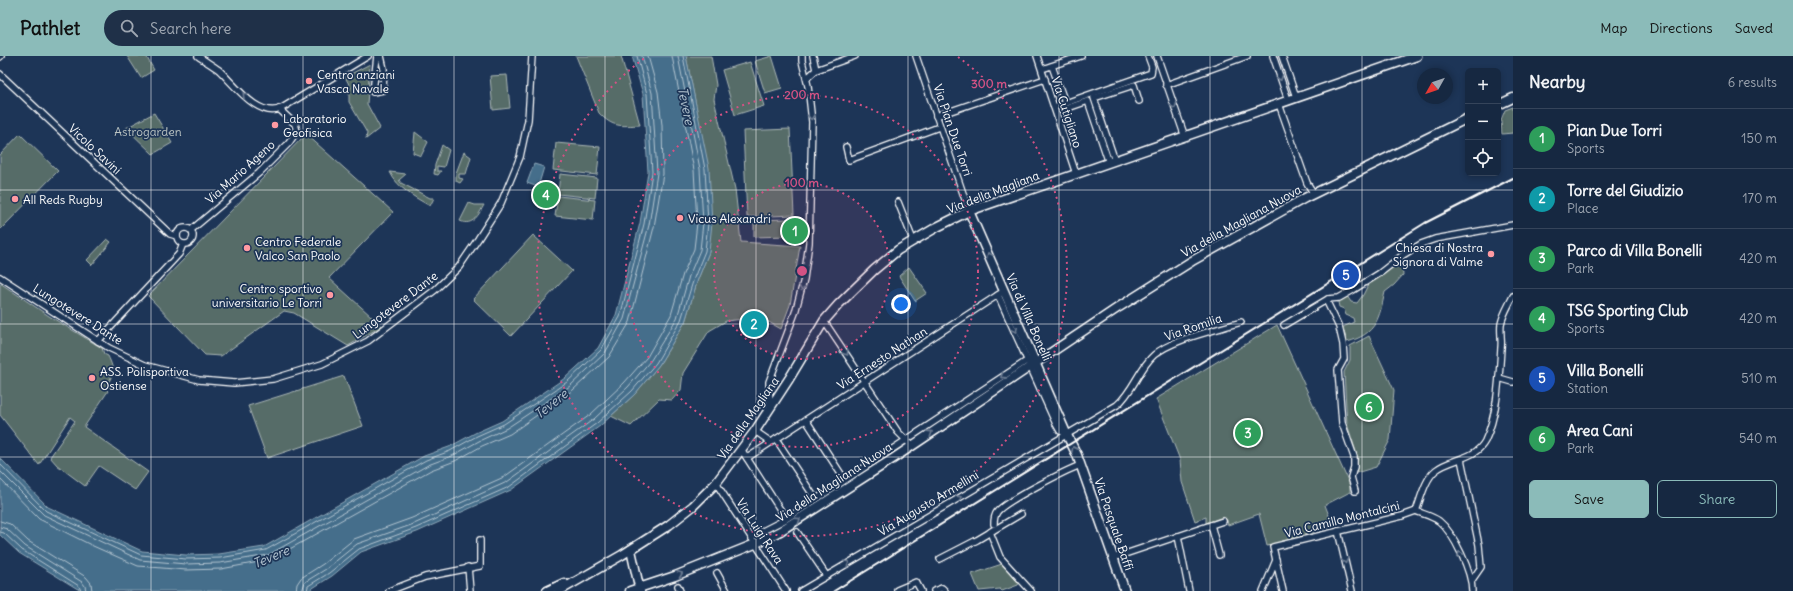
<!DOCTYPE html>
<meta charset="utf-8">
<style>
:root{--surface:#162841;--page:#1f3048;--text:#f1f3f6;--muted:#9ea6b1;--line:#35445a;--accent:#8bbbb9}
body{margin:0;font-family:Delius,sans-serif;background:var(--page);color:var(--text)}
.controls{position:absolute;right:12px;top:12px;display:grid;overflow:hidden;border-radius:6px;box-shadow:0 2px 6px #0003}
.controls button{width:36px;height:36px;display:grid;place-items:center;padding:0;border:0;border-bottom:1px solid var(--line);background:var(--surface);color:var(--text);font:20px sans-serif}
.compass{position:absolute;left:1417px;top:12px;width:36px;height:36px;border-radius:50%;background:var(--surface);box-shadow:0 2px 6px #0003;rotate:230deg}
.you{position:absolute;left:901px;top:248px;width:14px;height:14px;margin:-10px;border:3px solid #fff;border-radius:50%;background:#1a73e8;box-shadow:0 0 0 6px #1a73e833}
.badge{display:grid;place-items:center;width:26px;height:26px;border-radius:50%;background:var(--accent);color:#fff;font-size:13px;font-weight:700}
.pin{position:absolute;translate:-50% -50%;border:2px solid #fff;box-shadow:0 1px 4px #0006}
.list{margin:0;padding:0;list-style:none}
h2{display:flex;justify-content:space-between;align-items:center;height:52px;margin:0;padding:0 16px;font-size:17px}
h2 small{font-size:13px;font-weight:400;color:var(--muted)}
.list li{display:grid;grid-template-columns:26px 1fr auto;gap:12px;align-items:center;box-sizing:border-box;height:60px;padding:0 16px;border-top:1px solid var(--line)}
.list b{display:block;font-size:15px;white-space:nowrap}
.list p{margin:0;font-size:13px;white-space:nowrap;color:var(--muted)}
.list em{font-size:13px;font-style:normal;color:var(--muted)}
.actions{display:flex;gap:8px;padding:12px 16px}
.actions a{flex:1;padding:9px 0;border:1px solid var(--accent);border-radius:6px;text-align:center;font-size:14px;color:var(--accent)}
.actions .main{background:var(--accent);color:#111}
.icon{flex:none;width:22px;height:22px;fill:none;stroke:currentColor;stroke-width:2;stroke-linecap:round;stroke-linejoin:round}
.map{position:relative;flex:none;width:1513px;height:535px;overflow:hidden}
header{display:flex;align-items:center;gap:24px;box-sizing:border-box;height:56px;padding:0 20px;background:var(--accent);color:#111}
header strong{font-size:19px}
nav{display:flex;gap:22px;margin-inline-start:auto;font-size:14px}
.search{width:280px;height:36px;background:var(--page);display:flex;align-items:center;gap:10px;box-sizing:border-box;padding:0 14px;border-radius:22px;color:var(--muted);font-size:15px}
main{display:flex}
aside{flex:1;background:var(--surface)}
.map>svg:first-child{display:block}
</style>
<header>
<strong>Pathlet</strong>
<div class="search"><svg class="icon" aria-label="search" viewBox="0 0 24 24"><circle cx="10" cy="10" r="6"/><path d="M15 15l6 6"/></svg>Search here</div>
<nav><a>Map</a><a>Directions</a><a>Saved</a></nav>
</header>
<main>
<div class="map">
<svg width="1513" height="535" viewBox="0 0 1513 535">
<rect width="100%" height="100%" fill="#1d3557"/>
<filter id="ink" filterUnits="userSpaceOnUse"><feTurbulence type="fractalNoise" baseFrequency=".025" numOctaves="2"/><feDisplacementMap in="SourceGraphic" scale="8" xChannelSelector="R" yChannelSelector="G"/><feConvolveMatrix kernelMatrix="1 2 1 2 8 2 1 2 1" color-interpolation-filters="sRGB"/></filter>
<g filter="url(#ink)">
<g fill="#566c68" stroke="#aab6b4">
<polygon points="127,0 146,0 154,14 141,22"/>
<path d="M576 0H621L640 69C621 70 613 72 599 57Z"/>
<polygon points="686,0 711,0 716,29 714,43 735,133 741,186 800,190 790,249 781,273 760,261 726,265 709,275 683,317 681,334 672,344 659,343 631,370 611,360 635,338 659,309 685,266 698,223 709,196 697,55"/>
<polygon points="772,0 782,32 765,37 755,5"/>
<polygon points="750,6 764,50 735,59 722,14"/>
<polygon points="370,8 367,48 380,72 366,83 367,77 349,46 349,33 351,32 345,21"/>
<polygon points="507,19 510,52 493,54 490,20"/>
<polygon points="1513,51 1513,77 1502,78 1501,64 1505,54"/>
<polygon points="154,57 172,87 153,98 126,72"/>
<polygon points="790,73 794,159 747,161 743,75"/>
<polygon points="415,76 428,86 421,100 413,97"/>
<polygon points="20,78 58,115 1,173 0,171 0,99"/>
<polygon points="306,78 393,156 329,222 382,270 348,290 294,257 284,255 221,300 205,299 148,240"/>
<polygon points="556,87 600,91 597,119 553,114"/>
<polygon points="442,89 449,94 444,111 437,110 437,115 441,115 438,119 434,118 435,109"/>
<polygon points="464,96 471,101 466,118 459,118 459,122 463,123 460,127 456,125 456,117"/>
<path d="M390 116 406 118 399 124 401 127 430 142H434L430 150C416 142 397 132 390 116Z"/>
<polygon points="560,118 597,122 595,142 558,138"/>
<polygon points="558,140 595,144 593,164 555,160"/>
<path d="M469 147 475 149H484C479 158 473 171 460 165Z"/>
<polygon points="788,163 788,180 754,181 754,164"/>
<polygon points="533,179 572,215 511,280 473,243"/>
<polygon points="107,183 111,186 92,209 87,204"/>
<path d="M1399 204 1402 206 1403 219 1394 229 1385 236C1379 262 1377 278 1347 286L1343 271 1354 266 1353 262 1346 259 1344 253 1339 251 1338 246 1347 240 1351 246 1357 247 1363 239 1368 229Z"/>
<polygon points="909,211 927,237 915,245 899,220"/>
<path d="M0 227 49 260 102 292 104 298 108 300C115 315 114 318 105 332L108 335 84 371 148 416 135 434 99 410 85 430 57 409 50 401 75 365 70 361 39 409 0 359Z"/>
<polygon points="1277,269 1350,429 1350,436 1325,449 1333,470 1267,490 1259,458 1228,469 1227,464 1223,461 1206,467 1206,461 1195,465 1182,426 1180,404 1156,343"/>
<polygon points="1369,280 1394,334 1390,384 1376,411 1356,417 1358,402 1347,368 1344,316 1350,304 1350,290"/>
<polygon points="344,320 363,370 267,402 248,350"/>
<polygon points="1002,508 1019,527 1018,529 1002,535 1000,533 979,535 972,518"/>
</g>
<g fill="#446e8b" stroke="#8fa8b9">
<polygon points="632,0 686,0 709,112 712,167 709,196 698,223 685,266 659,309 635,338 600,370 511,434 417,476 361,496 332,520 308,535 81,535 19,497 0,479 0,402 48,451 142,495 186,499 219,498 264,491 424,400 449,391 475,377 502,365 565,322 598,292 616,259 640,167 648,116 643,38"/>
<polygon points="534,108 544,111 538,131 527,127"/>
</g>
<g fill="none" stroke-linecap="round" stroke-linejoin="round">
<g stroke="#b4c5d1" stroke-width="1">
<polyline points="0,408 46,455 141,499 186,503 220,502 266,494 426,404 450,395 477,380 504,368 567,326 601,294 620,261 644,168 652,116 647,38 637,0"/>
<polyline points="0,415 44,459 140,504 186,508 220,507 268,499 428,409 452,400 479,385 507,372 570,330 605,297 624,263 649,169 657,117 652,37 642,0"/>
<polyline points="0,423 39,463 93,490 138,510 186,514 221,513 270,504 431,414 455,405 482,390 510,378 573,334 609,301 630,266 654,171 663,118 662,69 658,36 648,0"/>
<polyline points="0,465 10,468 28,485 86,521 91,527 92,535"/>
<polyline points="0,471 7,473 25,490 82,526 85,530 86,535"/>
<polyline points="0,476 4,477 22,494 79,530 81,535"/>
<polyline points="296,535 297,528 301,522 323,508 354,483 412,462 504,421 590,359 624,327 647,301 671,259 683,218 694,193 697,167 694,114 672,0"/>
<polyline points="302,535 305,526 326,513 357,488 414,468 507,426 594,363 628,331 651,304 677,262 689,220 700,194 703,167 700,113 678,0"/>
<polyline points="307,535 308,530 329,517 359,493 416,472 509,431 597,367 632,335 656,307 681,264 694,222 705,195 708,167 705,113 683,0"/>
</g>
<g stroke="#fff" stroke-width="8">
<g id="street">
<path d="M198 0C205 5 212 9 219 14 234 28 259 64 282 52L368 0"/>
<polyline points="377,0 373,36 383,34 384,13 381,0"/>
<polyline points="813,0 816,14"/>
<polyline points="916,0 969,155"/>
<polyline points="1037,0 1076,118"/>
<polyline points="1157,0 1185,81"/>
<polyline points="1273,0 1288,44"/>
<polyline points="1282,0 1296,41"/>
<polyline points="0,1 1,0"/>
<polyline points="1052,10 1065,47"/>
<polyline points="1042,13 1081,0"/>
<polyline points="0,18 170,178 177,180"/>
<polyline points="807,22 816,14 855,0"/>
<polyline points="1166,29 1247,0"/>
<polyline points="1279,48 1307,127 1314,138"/>
<polyline points="1054,51 1151,17 1152,11 1148,0"/>
<polyline points="1062,54 1088,45 1109,107"/>
<polyline points="936,60 1045,23"/>
<polyline points="846,91 849,104 939,71"/>
<polyline points="1115,105 1094,42 1134,29 1139,45"/>
<polyline points="898,146 913,184"/>
<circle cx="185" cy="180" r="8"/>
<polyline points="191,174 259,117 289,87 297,75 295,68 279,53"/>
<polyline points="0,221 109,292 145,309 199,324 234,327 273,323 322,308 368,285 435,234 459,211 478,183 501,147 520,101 528,64 532,0"/>
<polyline points="998,239 1056,368 1060,375 1066,377"/>
<polyline points="1328,243 1327,246 1339,271 1343,288 1344,303 1338,314 1342,367 1354,401 1354,411 1351,421 1355,435"/>
<polyline points="824,265 898,376 911,389"/>
<polyline points="1284,269 1328,243 1339,242 1353,234 1380,217 1403,199 1421,188 1435,183 1513,169"/>
<polyline points="98,285 179,198 183,188"/>
<polyline points="1499,322 1513,326"/>
<polyline points="770,352 769,326 795,257 804,223 809,187 812,66 808,30 802,5 802,0"/>
<polyline points="806,364 841,418"/>
<polyline points="755,375 771,386"/>
<polyline points="776,383 813,439"/>
<polyline points="741,393 783,458"/>
<polyline points="747,402 1004,235"/>
<polyline points="1461,403 1479,489 1481,511 1472,524"/>
<polyline points="716,427 786,535"/>
<path d="M1416 455C1421 442 1425 423 1436 414 1451 402 1475 404 1485 385 1498 357 1499 322 1501 292 1502 284 1500 276 1501 268 1503 258 1509 249 1513 240"/>
<path d="M1416 455C1423 458 1432 460 1439 465 1454 477 1472 516 1472 535"/>
<path d="M994 468C994 464 994 460 997 456 1004 446 1066 414 1081 409"/>
<polyline points="1211,469 1219,499"/>
<polyline points="993,474 990,476 1000,501 1031,535"/>
<polyline points="1338,475 1352,535"/>
<polyline points="797,476 826,519"/>
<polyline points="1178,480 1189,535"/>
<polyline points="751,481 786,463 1028,304 1036,307"/>
<polyline points="1113,502 1223,465"/>
<polyline points="940,503 977,484 1021,458"/>
<polyline points="468,511 470,535"/>
<polyline points="717,517 727,535"/>
<polyline points="678,530 680,535"/>
<polyline points="897,534 916,526 921,535"/>
<polyline points="389,535 425,521 480,510 480,484"/>
<path d="M801 535 1117 349C1133 336 1139 312 1154 299 1172 283 1217 274 1241 266"/>
<polyline points="934,535 942,532 945,535"/>
<polyline points="1263,535 1276,504"/>
<polyline points="1283,535 1273,491 1402,460 1416,455"/>
</g>
</g>
<g stroke="#fff" stroke-width="11">
<g id="secondary">
<polyline points="1498,49 1513,42"/>
<polyline points="969,155 1066,377 1077,399 1125,535"/>
<polyline points="631,494 640,535"/>
<polyline points="547,535 564,527"/>
<polyline points="559,535 622,499 669,469 693,450 716,427 755,375 789,323 824,265 839,248 874,214 898,194 937,171 969,155 1417,0"/>
<polyline points="630,535 675,520 755,488 780,475 894,402 1119,251 1192,205 1305,142 1468,62"/>
</g>
</g>
<use href="#street" stroke="#1d3557" stroke-width="5.5"/>
<use href="#secondary" stroke="#1d3557" stroke-width="8"/>
<polyline stroke="#fff" stroke-width="2" points="834,535 1425,167 1513,122"/>
</g>
<defs><path id="oneway-chevron" d="M-2-3.5L2.5 0L-2 3.5" fill="none" stroke-width="1.6" stroke-linecap="round" stroke-linejoin="round"/></defs>
<g stroke="#6c7c92">
<use href="#oneway-chevron" transform="translate(1280 22) rotate(71)"/>
<use href="#oneway-chevron" transform="translate(245 39) rotate(-136)"/>
<use href="#oneway-chevron" transform="translate(1174 50) rotate(70)"/>
<use href="#oneway-chevron" transform="translate(811 61) rotate(86)"/>
<use href="#oneway-chevron" transform="translate(989 199) rotate(-114)"/>
<use href="#oneway-chevron" transform="translate(802 232) rotate(103)"/>
<use href="#oneway-chevron" transform="translate(1015 274) rotate(66)"/>
<use href="#oneway-chevron" transform="translate(846 297) rotate(56)"/>
<use href="#oneway-chevron" transform="translate(1003 320) rotate(147)"/>
<use href="#oneway-chevron" transform="translate(930 377) rotate(-33)"/>
<use href="#oneway-chevron" transform="translate(1074 393) rotate(-116)"/>
<use href="#oneway-chevron" transform="translate(759 394) rotate(-35)"/>
<use href="#oneway-chevron" transform="translate(959 442) rotate(-32)"/>
<use href="#oneway-chevron" transform="translate(798 464) rotate(-33)"/>
<use href="#oneway-chevron" transform="translate(1460 498) rotate(-114)"/>
<use href="#oneway-chevron" transform="translate(1345 505) rotate(77)"/>
<use href="#oneway-chevron" transform="translate(847 507) rotate(-30)"/>
<use href="#oneway-chevron" transform="translate(680 518) rotate(-22)"/>
</g>
</g>
<path fill="none" stroke="#fff" stroke-width="1" stroke-opacity="0.55" d="M151 0V535M303 0V535M454 0V535M605 0V535M756 0V535M908 0V535M1059 0V535M1210 0V535M1362 0V535M0 134H1513M0 268H1513M0 401H1513"/>
<circle cx="802" cy="215" r="88" fill="#d15284" fill-opacity=".12"/>
<g fill="none" stroke="#d15284" stroke-width="2" stroke-dasharray="2 4">
<circle cx="802" cy="215" r="88"/>
<circle cx="802" cy="215" r="176"/>
<path d="M958 1A265 265 0 1 1 646 1"/>
</g>
<g fill="#ff9aa2" stroke="#1d3557" stroke-width="1.5">
<circle cx="309" cy="25" r="4"/>
<circle cx="275" cy="69" r="4"/>
<circle cx="15" cy="143" r="4"/>
<circle cx="680" cy="162" r="4"/>
<circle cx="247" cy="192" r="4"/>
<circle cx="1491" cy="198" r="4"/>
<circle cx="330" cy="239" r="4"/>
<circle cx="92" cy="322" r="4"/>
</g>
<g text-anchor="middle" dominant-baseline="central" stroke-width="3.5" stroke-linejoin="round" paint-order="stroke">
<g font-size="12" fill="#fff" stroke="#1d3557" text-anchor="start">
<text x="317" y="18">Centro anziani<tspan x="317" dy="14">Vasca Navale</tspan></text>
<text x="283" y="62">Laboratorio<tspan x="283" dy="14">Geofisica</tspan></text>
<text x="23" y="143">All Reds Rugby</text>
<text x="688" y="162">Vicus Alexandri</text>
<text x="255" y="185">Centro Federale<tspan x="255" dy="14">Valco San Paolo</tspan></text>
<text x="1483" y="191" text-anchor="end">Chiesa di Nostra<tspan x="1483" dy="14">Signora di Valme</tspan></text>
<text x="322" y="232" text-anchor="end">Centro sportivo<tspan x="322" dy="14">universitario Le Torri</tspan></text>
<text x="100" y="315">ASS. Polisportiva<tspan x="100" dy="14">Ostiense</tspan></text>
</g>
<g font-size="12" fill="#fff" stroke="#1d3557">
<text transform="translate(1067 56) rotate(72)">Via Cutigliano</text>
<text transform="translate(953 74) rotate(71)">Via Pian Due Torri</text>
<text transform="translate(95 93) rotate(43)">Vicolo Savini</text>
<text transform="translate(240 116) rotate(-42)">Via Mario Ageno</text>
<text transform="translate(993 136) rotate(-21)">Via della Magliana</text>
<text transform="translate(1241 165) rotate(-29)">Via della Magliana Nuova</text>
<text transform="translate(395 249) rotate(-37)">Lungotevere Dante</text>
<text transform="translate(78 258) rotate(32)">Lungotevere Dante</text>
<text transform="translate(1029 261) rotate(66)">Via di Villa Bonelli</text>
<text transform="translate(1193 271) rotate(-19)">Via Romilia</text>
<text transform="translate(882 302) rotate(-33)">Via Ernesto Nathan</text>
<text transform="translate(748 362) rotate(-55)">Via della Magliana</text>
<text transform="translate(834 426) rotate(-33)">Via della Magliana Nuova</text>
<text transform="translate(928 447) rotate(-31)">Via Augusto Armellini</text>
<text transform="translate(1342 463) rotate(-14)">Via Camillo Montalcini</text>
<text transform="translate(1114 468) rotate(71)">Via Pasquale Baffi</text>
<text transform="translate(760 475) rotate(57)">Via Luigi Rava</text>
</g>
<g font-size="12" fill="#bbc4c3" stroke="#1d3557">
<text x="148" y="75">Astrogarden</text>
</g>
<g font-size="13" font-style="italic" fill="#b4c5d1" stroke="#1d3557">
<text transform="translate(686 50) rotate(78)">Tevere</text>
<text transform="translate(551 348) rotate(-39)">Tevere</text>
<text transform="translate(271 501) rotate(-23)">Tevere</text>
</g>
</g>
<circle cx="802" cy="215" r="6" fill="#d15284" stroke="#1d3557" stroke-width="2"/>
<g font-size="12" text-anchor="middle" font-weight="bold" fill="#d15284" stroke="#1d3557" stroke-width="3.5" stroke-linejoin="round" paint-order="stroke">
<text x="989" y="32">300 m</text>
<text x="802" y="43">200 m</text>
<text x="802" y="131">100 m</text>
</g>
</svg>
<div class="controls">
<button>+</button>
<button>−</button>
<button><svg class="icon" aria-label="locate" viewBox="0 0 24 24"><circle cx="12" cy="12" r="6"/><path d="M12 2v4M12 18v4M2 12h4M18 12h4"/></svg></button>
</div>
<svg class="compass" viewBox="-18 -18 36 36"><path d="M0-13l5 13h-10z" fill="#e53935"/><path d="M0 13l5-13h-10z" fill="#9ea6b1"/></svg>
<div class="you"></div>
<div class="pin badge" style="left:795px;top:175px;background:#2e9e5b">1</div>
<div class="pin badge" style="left:754px;top:268px;background:#0f9aa8">2</div>
<div class="pin badge" style="left:1248px;top:377px;background:#2e9e5b">3</div>
<div class="pin badge" style="left:546px;top:139px;background:#2e9e5b">4</div>
<div class="pin badge" style="left:1346px;top:219px;background:#1a4fb4">5</div>
<div class="pin badge" style="left:1369px;top:351px;background:#2e9e5b">6</div>
</div>
<aside>
<h2>Nearby<small>6 results</small></h2>
<ul class="list">
<li><span class="badge" style="background:#2e9e5b">1</span><div><b>Pian Due Torri</b><p>Sports</p></div><em>150 m</em></li>
<li><span class="badge" style="background:#0f9aa8">2</span><div><b>Torre del Giudizio</b><p>Place</p></div><em>170 m</em></li>
<li><span class="badge" style="background:#2e9e5b">3</span><div><b>Parco di Villa Bonelli</b><p>Park</p></div><em>420 m</em></li>
<li><span class="badge" style="background:#2e9e5b">4</span><div><b>TSG Sporting Club</b><p>Sports</p></div><em>420 m</em></li>
<li><span class="badge" style="background:#1a4fb4">5</span><div><b>Villa Bonelli</b><p>Station</p></div><em>510 m</em></li>
<li><span class="badge" style="background:#2e9e5b">6</span><div><b>Area Cani</b><p>Park</p></div><em>540 m</em></li>
</ul>
<div class="actions"><a class="main">Save</a><a>Share</a></div>
</aside>
</main>
